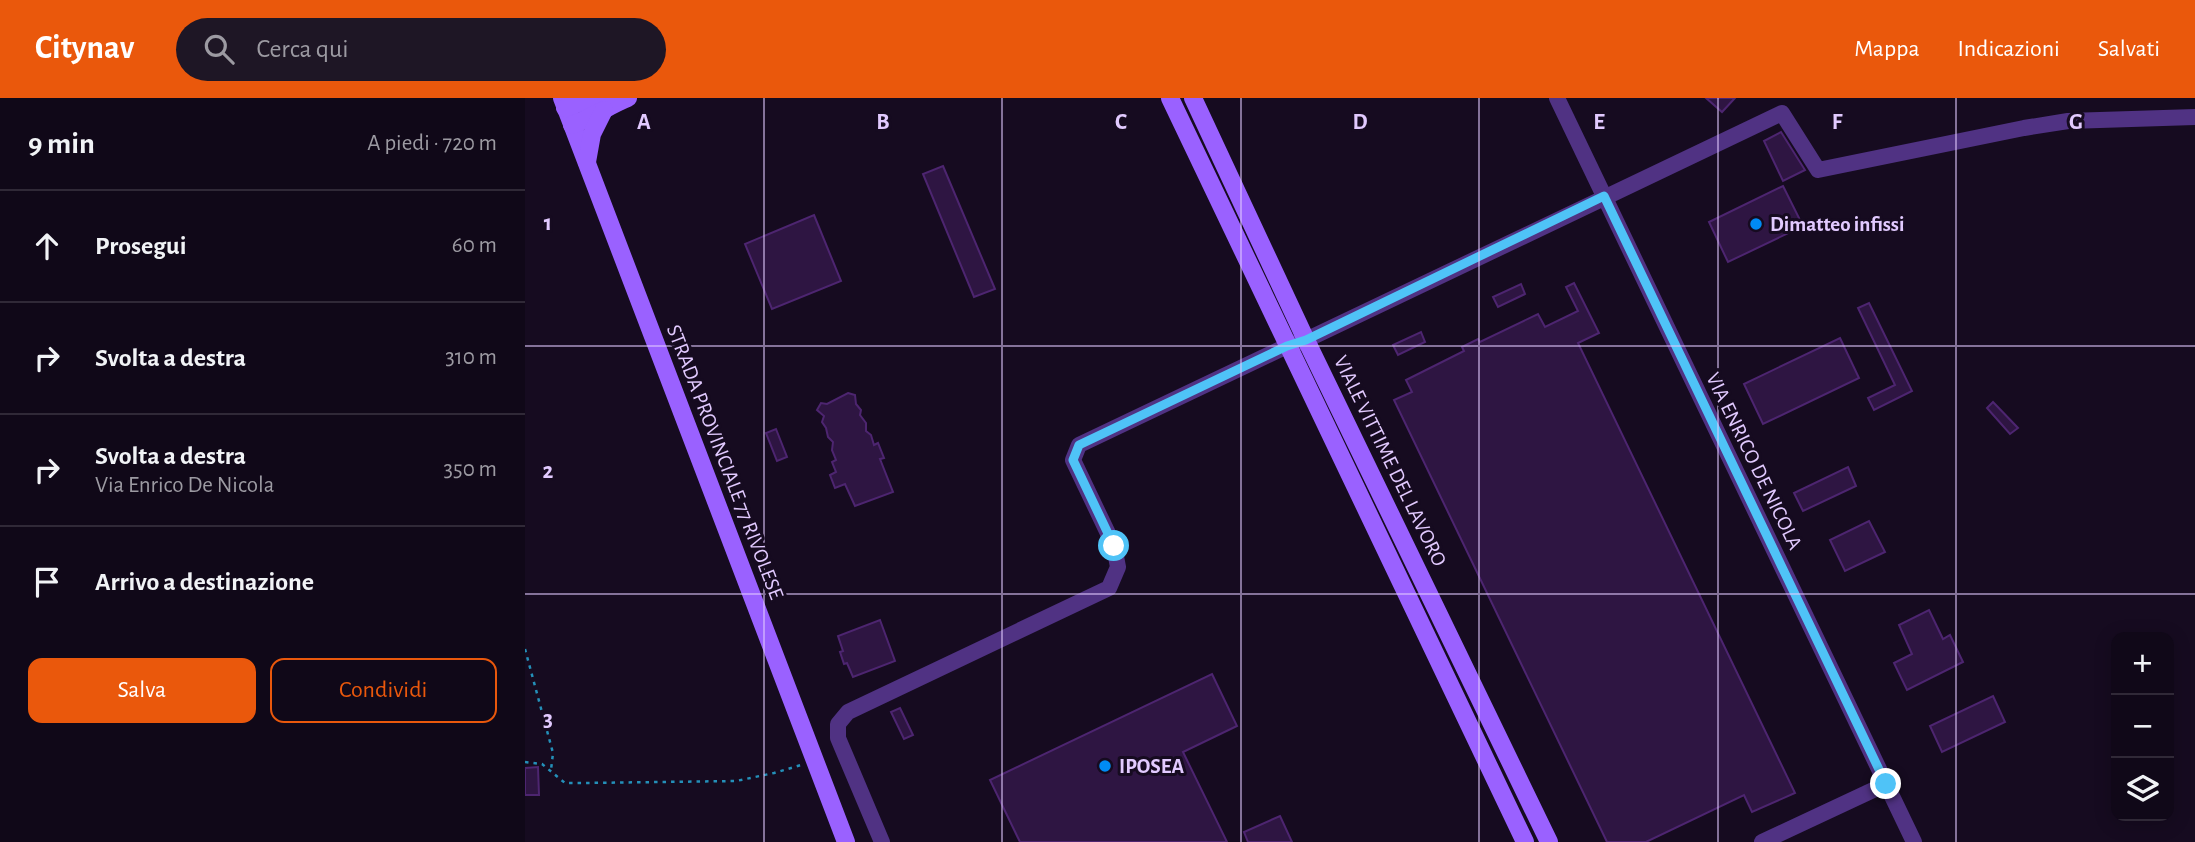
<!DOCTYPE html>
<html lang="it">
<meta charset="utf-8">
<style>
:root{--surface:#100818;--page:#1e1625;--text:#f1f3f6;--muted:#9c9aa2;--line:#302937;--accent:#ea580c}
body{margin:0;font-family:"Alegreya Sans",sans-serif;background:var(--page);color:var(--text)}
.controls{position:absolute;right:21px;bottom:21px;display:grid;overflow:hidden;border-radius:14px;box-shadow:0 4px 18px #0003}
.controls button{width:63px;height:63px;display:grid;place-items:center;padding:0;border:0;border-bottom:2px solid var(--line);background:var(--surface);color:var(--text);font:35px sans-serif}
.stop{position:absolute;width:21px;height:21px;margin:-16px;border:5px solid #4fc3f7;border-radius:50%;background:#fff}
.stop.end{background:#4fc3f7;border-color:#fff;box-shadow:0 2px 7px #0008}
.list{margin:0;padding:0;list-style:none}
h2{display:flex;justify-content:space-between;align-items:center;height:91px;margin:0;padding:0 28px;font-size:30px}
h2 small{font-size:23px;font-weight:400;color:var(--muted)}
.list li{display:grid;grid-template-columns:46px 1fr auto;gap:21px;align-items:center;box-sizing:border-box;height:112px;padding:0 28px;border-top:2px solid var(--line)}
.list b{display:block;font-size:26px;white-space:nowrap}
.list p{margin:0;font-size:23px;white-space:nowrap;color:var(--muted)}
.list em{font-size:23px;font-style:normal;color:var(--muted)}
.actions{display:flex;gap:14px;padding:21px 28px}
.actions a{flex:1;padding:16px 0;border:2px solid var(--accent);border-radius:14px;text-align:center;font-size:24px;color:var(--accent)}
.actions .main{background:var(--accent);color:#fff}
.icon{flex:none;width:38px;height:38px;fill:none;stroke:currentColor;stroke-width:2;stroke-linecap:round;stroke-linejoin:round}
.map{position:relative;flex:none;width:1670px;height:744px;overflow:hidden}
header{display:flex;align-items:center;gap:42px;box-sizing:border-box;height:98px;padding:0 35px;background:var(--accent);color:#fff}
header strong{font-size:33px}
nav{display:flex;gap:38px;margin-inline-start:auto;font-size:24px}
.search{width:490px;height:63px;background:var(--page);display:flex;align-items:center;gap:18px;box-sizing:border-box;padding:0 24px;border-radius:38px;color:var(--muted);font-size:26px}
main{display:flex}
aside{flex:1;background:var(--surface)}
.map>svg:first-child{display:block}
</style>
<header>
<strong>Citynav</strong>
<div class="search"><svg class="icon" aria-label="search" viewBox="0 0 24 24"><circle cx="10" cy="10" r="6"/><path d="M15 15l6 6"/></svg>Cerca qui</div>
<nav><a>Mappa</a><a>Indicazioni</a><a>Salvati</a></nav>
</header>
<main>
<aside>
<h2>9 min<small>A piedi · 720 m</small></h2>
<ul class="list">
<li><svg class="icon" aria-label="ahead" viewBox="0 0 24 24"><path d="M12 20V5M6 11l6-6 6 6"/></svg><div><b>Prosegui</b></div><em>60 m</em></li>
<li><svg class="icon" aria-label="right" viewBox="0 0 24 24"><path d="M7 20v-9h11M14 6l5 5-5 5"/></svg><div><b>Svolta a destra</b></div><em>310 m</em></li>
<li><svg class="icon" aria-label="right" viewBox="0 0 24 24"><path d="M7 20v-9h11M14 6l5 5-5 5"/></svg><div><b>Svolta a destra</b><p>Via Enrico De Nicola</p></div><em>350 m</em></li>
<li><svg class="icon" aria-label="arrive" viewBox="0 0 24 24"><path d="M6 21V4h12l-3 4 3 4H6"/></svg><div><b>Arrivo a destinazione</b></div></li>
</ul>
<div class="actions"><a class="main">Salva</a><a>Condividi</a></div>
</aside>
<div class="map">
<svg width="1670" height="744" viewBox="0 0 1670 744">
<rect width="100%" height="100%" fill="#160b20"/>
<g fill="#2e1542" stroke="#4d2570" stroke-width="2">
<polygon points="1181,0 1210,0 1197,14"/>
<polygon points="1256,34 1280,72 1258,83 1239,43"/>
<polygon points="418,68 470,191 449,199 398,76"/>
<polygon points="1258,88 1278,128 1203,164 1184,124"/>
<polygon points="289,117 316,183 247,211 220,146"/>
<polygon points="1049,185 1074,235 1053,245 1270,695 1227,714 1219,697 1121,744 1082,744 869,302 887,294 881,282 939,253 937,249 953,241 955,244 1013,216 1020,229 1053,213 1041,189"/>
<polygon points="996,186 1000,196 973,209 968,199"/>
<polygon points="1344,205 1387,293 1349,312 1343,300 1370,287 1333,210"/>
<polygon points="896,234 900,244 873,257 868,247"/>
<polygon points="1315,240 1334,280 1238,326 1219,286"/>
<polygon points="323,295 330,297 331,306 336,312 335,317 341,325 341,333 346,337 349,347 353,345 359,360 355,361 368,394 330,408 320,386 310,390 305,377 311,374 307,364 311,362 307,352 308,344 303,339 301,330 297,324 299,318 292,312 296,305 302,306"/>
<polygon points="1468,304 1493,330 1485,336 1462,310"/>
<polygon points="251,331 262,359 252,363 241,335"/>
<polygon points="1323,369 1331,388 1278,413 1269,395"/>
<polygon points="1344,423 1360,454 1320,473 1305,442"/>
<polygon points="1404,512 1418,541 1425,537 1438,564 1382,592 1369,565 1387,556 1374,527"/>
<polygon points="355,522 370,563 328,579 322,565 319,566 315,554 318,553 313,538"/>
<polygon points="687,576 712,628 658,654 702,744 495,744 465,682"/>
<polygon points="1468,598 1480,624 1417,654 1405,628"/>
<polygon points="375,610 388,637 379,641 366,614"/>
<polygon points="13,669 14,697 0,697 0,670"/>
<polygon points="755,718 767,744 723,744 719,734"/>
</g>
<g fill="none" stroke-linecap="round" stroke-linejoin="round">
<g stroke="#2490b9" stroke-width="2.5" stroke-dasharray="3.5 5" stroke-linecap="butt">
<polyline points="0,551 28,655 26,672"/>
<polyline points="0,664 17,666 40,685 58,685 211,683 249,675 276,667"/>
</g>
<g stroke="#503283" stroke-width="16">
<polyline points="1032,0 1389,744"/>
<polyline points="357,744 313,640 313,626 323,614 584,490 593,469 589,448 548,362 554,347 762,248 781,242 1257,15 1293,72 1499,30 1543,23 1670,19"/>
<polyline points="1237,744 1361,686"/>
</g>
<g stroke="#9a61ff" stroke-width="18">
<polyline points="37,0 321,744"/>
<polyline points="645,0 1000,744"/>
<polyline points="668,0 781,242 1024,744"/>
<polyline points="40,10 58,4 81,9"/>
<path d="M47 27C67 20 83 8 103 0"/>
<polyline points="62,64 67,36 79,12"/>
</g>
</g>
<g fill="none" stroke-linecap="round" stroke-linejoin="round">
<polyline stroke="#4fc3f7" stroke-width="9" points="589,448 548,362 554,347 762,248 781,242 1079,98 1361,686"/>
</g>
<path fill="none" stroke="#e2caff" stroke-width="2" stroke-opacity="0.55" d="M239 0V744M477 0V744M716 0V744M954 0V744M1193 0V744M1431 0V744M0 248H1670M0 496H1670"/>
<g fill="#008bf5" stroke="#160b20" stroke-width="2.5">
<circle cx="1231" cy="126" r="7"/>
<circle cx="580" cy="668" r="7"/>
</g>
<g text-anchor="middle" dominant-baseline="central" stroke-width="6" stroke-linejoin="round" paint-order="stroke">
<g font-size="21" font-weight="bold" fill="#e2caff" stroke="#160b20" text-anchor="start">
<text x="1245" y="126">Dimatteo infissi</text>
<text x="594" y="668">IPOSEA</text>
</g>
<g font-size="21" fill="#e2caff" stroke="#160b20">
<text transform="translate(865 363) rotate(64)">VIALE VITTIME DEL LAVORO</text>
<text transform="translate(1229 363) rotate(64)">VIA ENRICO DE NICOLA</text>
<text transform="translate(200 364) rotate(69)">STRADA PROVINCIALE 77 RIVOLESE</text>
</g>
</g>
<g font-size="23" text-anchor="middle" font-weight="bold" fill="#e2caff" stroke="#160b20" stroke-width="6" stroke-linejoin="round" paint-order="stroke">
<text x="119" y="31">A</text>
<text x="358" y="31">B</text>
<text x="596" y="31">C</text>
<text x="835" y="31">D</text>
<text x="1074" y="31">E</text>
<text x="1312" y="31">F</text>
<text x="1551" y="31">G</text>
<text x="23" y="132">1</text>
<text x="23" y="380">2</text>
<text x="23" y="628">3</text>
</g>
</svg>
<div class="controls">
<button>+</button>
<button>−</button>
<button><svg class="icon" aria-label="layers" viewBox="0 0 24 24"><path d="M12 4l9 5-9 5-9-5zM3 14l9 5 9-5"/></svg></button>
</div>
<div class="stop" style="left:589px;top:448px"></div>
<div class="stop end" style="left:1361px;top:686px"></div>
</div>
</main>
